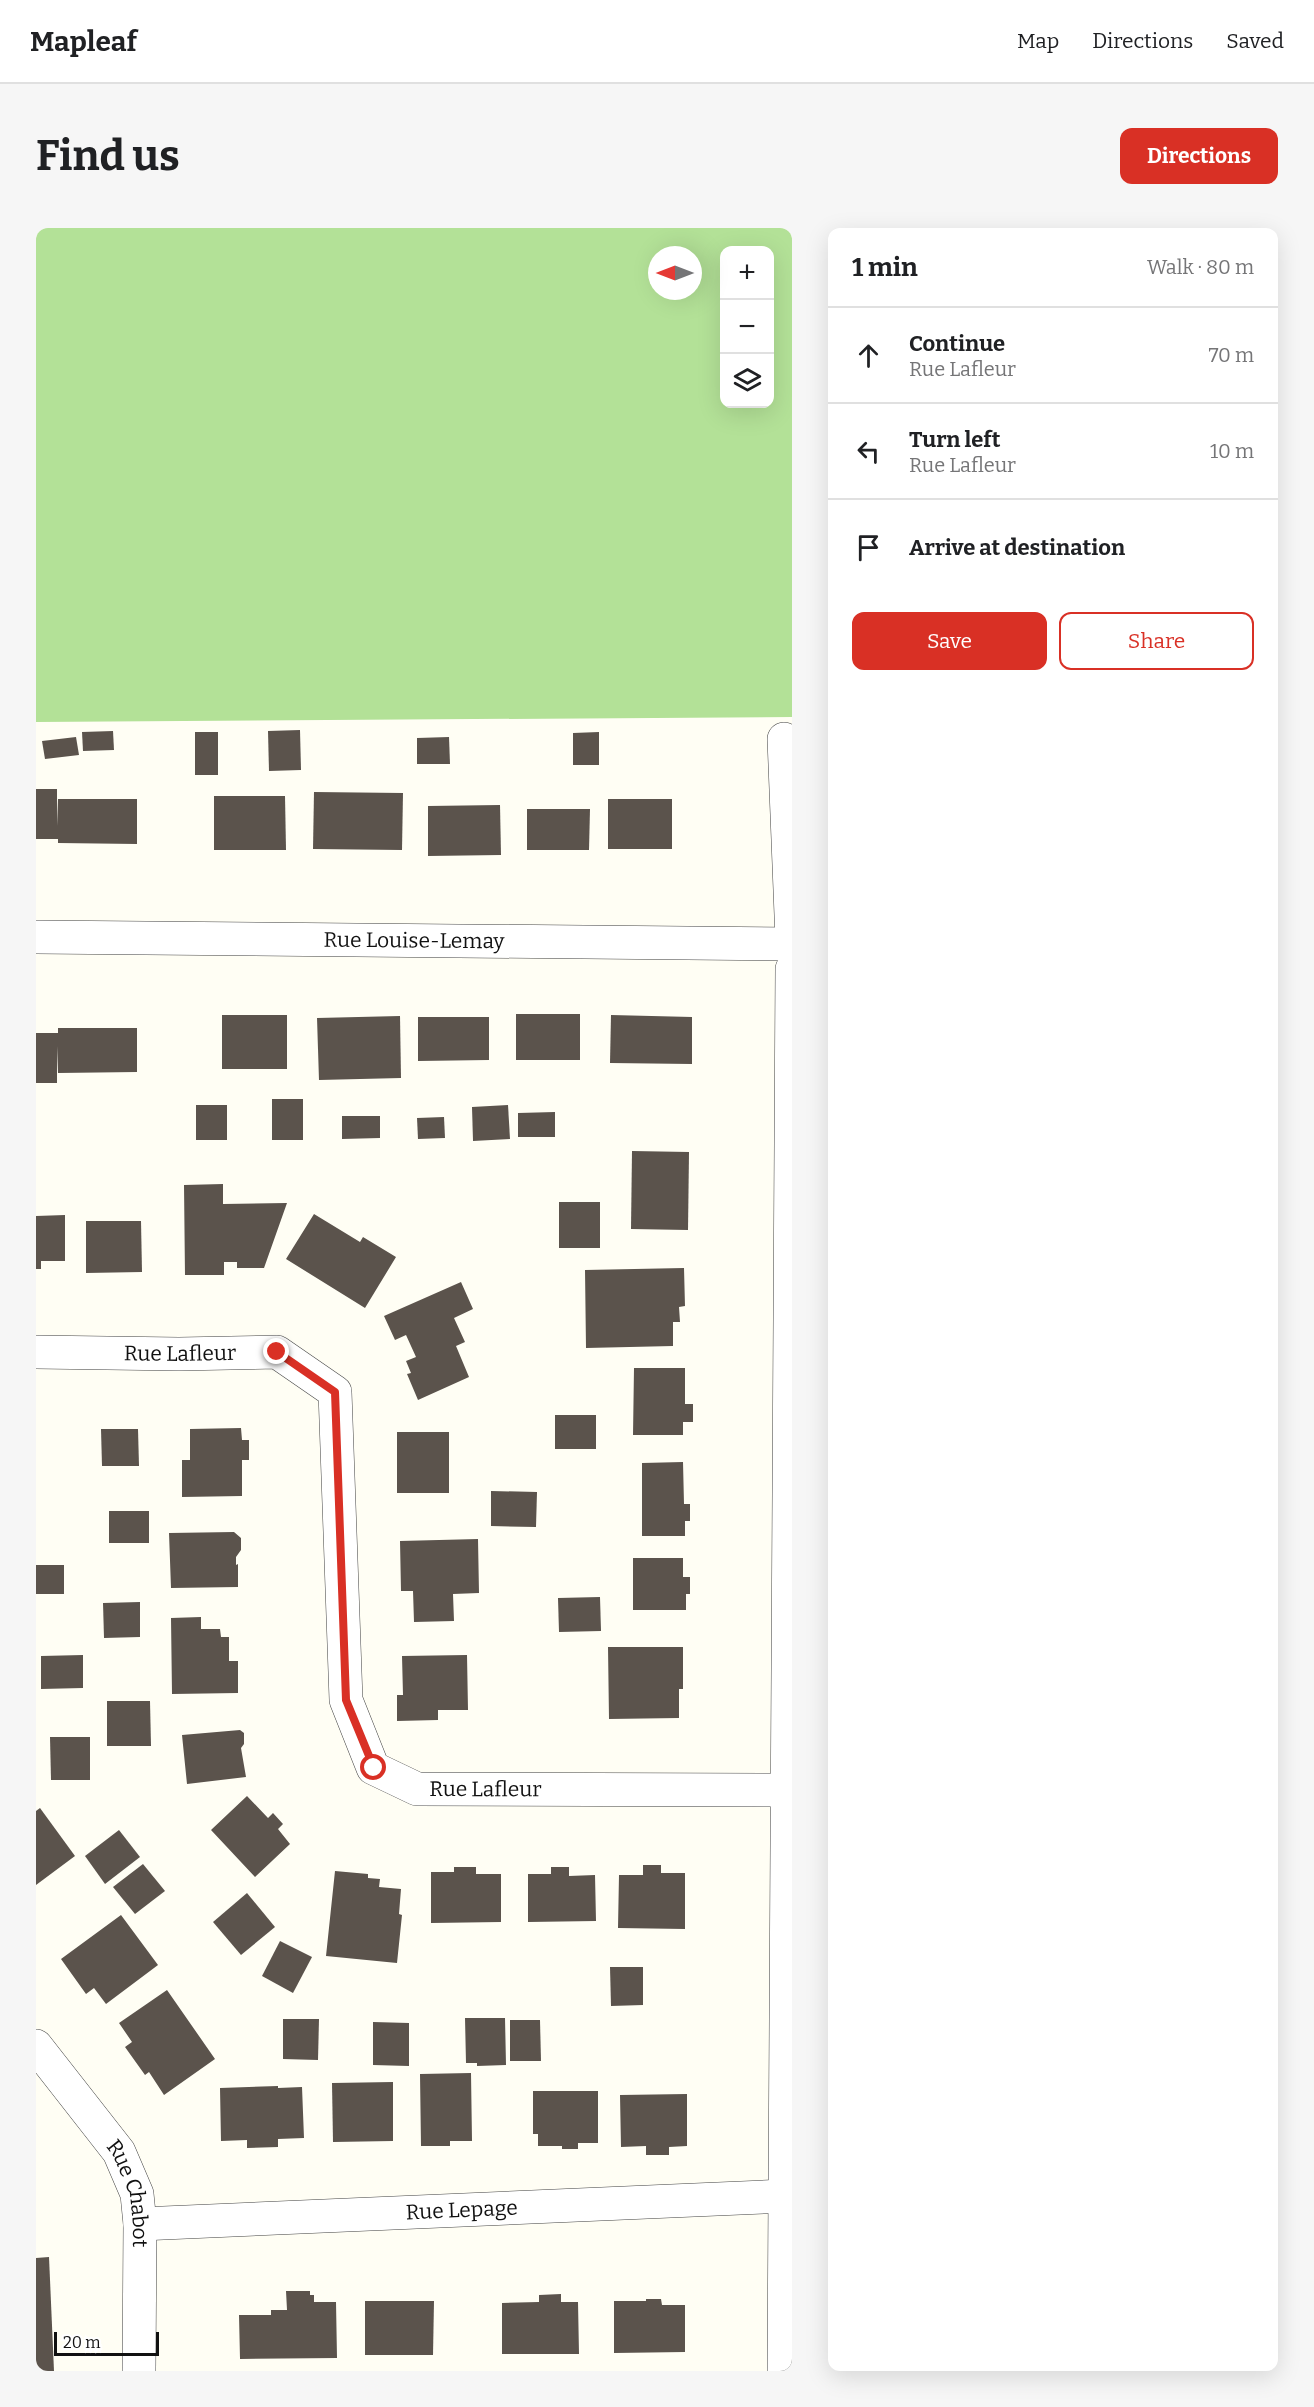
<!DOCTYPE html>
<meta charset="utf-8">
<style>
:root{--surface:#fff;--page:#f6f6f6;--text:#202124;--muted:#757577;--line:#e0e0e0;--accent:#d93025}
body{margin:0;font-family:Bitter,serif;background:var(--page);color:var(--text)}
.controls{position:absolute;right:18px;top:18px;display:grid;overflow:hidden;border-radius:12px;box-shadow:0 6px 24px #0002}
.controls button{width:54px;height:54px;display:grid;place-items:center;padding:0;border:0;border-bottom:2px solid var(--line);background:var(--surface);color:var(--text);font:30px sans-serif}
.compass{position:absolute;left:612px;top:18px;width:54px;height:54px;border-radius:50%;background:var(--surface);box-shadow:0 6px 24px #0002;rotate:270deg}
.scale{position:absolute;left:18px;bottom:15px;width:105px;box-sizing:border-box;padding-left:6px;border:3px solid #111;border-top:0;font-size:16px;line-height:21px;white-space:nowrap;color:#111;-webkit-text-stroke:4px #fff;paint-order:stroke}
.stop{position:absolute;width:18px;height:18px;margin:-14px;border:4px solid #d93025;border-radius:50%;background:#fff}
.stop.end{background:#d93025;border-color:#fff;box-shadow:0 2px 6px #0008}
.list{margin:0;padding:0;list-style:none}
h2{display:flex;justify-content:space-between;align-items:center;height:78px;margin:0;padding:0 24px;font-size:26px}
h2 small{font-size:20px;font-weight:400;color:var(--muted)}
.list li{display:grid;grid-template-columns:39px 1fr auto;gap:18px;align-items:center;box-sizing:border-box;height:96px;padding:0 24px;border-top:2px solid var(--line)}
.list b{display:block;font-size:22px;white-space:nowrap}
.list p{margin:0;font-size:20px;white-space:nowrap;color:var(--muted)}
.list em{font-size:20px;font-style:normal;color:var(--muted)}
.actions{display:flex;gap:12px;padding:18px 24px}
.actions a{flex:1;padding:14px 0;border:2px solid var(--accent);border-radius:12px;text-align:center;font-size:21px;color:var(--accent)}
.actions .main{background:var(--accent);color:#fff}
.icon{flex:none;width:33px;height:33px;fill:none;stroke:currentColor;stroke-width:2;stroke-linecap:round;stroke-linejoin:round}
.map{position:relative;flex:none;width:756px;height:2143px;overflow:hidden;border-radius:12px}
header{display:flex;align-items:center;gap:36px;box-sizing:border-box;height:84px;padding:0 30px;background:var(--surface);border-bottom:2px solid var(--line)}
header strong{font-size:28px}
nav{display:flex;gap:33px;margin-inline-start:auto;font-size:21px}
.intro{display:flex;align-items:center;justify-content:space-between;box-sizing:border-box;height:144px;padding:0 36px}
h1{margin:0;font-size:42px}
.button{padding:15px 27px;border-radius:12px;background:var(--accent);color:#fff;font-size:21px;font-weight:700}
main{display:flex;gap:36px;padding:0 36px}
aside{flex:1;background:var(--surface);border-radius:12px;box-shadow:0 6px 24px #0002}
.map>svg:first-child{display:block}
</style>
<header>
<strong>Mapleaf</strong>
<nav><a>Map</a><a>Directions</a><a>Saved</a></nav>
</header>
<div class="intro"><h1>Find us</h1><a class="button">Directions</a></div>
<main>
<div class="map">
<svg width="756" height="2143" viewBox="0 0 756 2143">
<rect width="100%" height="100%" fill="#fffef4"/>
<path fill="#b3e197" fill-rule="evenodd" d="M0 0H756V489L0 494ZM688 22H734V176H688ZM621 27H657V63H621Z"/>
<g fill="#5b534c">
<polygon points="264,502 265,542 233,543 232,503"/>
<polygon points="77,503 78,522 47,523 46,504"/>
<rect x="159" y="504" width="23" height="43"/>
<polygon points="563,504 563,537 537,537 537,505"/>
<polygon points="40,509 43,527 9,531 6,513"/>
<polygon points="413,509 414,536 381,536 381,510"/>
<polygon points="0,561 21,561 21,598 22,571 101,571 101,616 22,615 22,611 0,611"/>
<polygon points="278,564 367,565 366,622 277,621"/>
<polygon points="178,568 249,568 250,622 178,622"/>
<rect x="572" y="571" width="64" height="50"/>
<polygon points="464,577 465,627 392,628 392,578"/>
<polygon points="491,581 554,581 553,622 491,622"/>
<rect x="480" y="786" width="64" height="46"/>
<rect x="186" y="787" width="65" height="54"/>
<polygon points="575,787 656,789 656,836 574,835"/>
<polygon points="364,788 365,850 283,852 281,790"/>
<polygon points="382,789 453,789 453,832 382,833"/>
<polygon points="22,800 101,800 101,844 22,845 21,818 21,855 0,855 0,805 22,805"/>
<rect x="236" y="871" width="31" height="41"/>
<rect x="160" y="877" width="31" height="35"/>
<polygon points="472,877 474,911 437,913 436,879"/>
<polygon points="519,884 519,909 482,909 482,885"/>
<polygon points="306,888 344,888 344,910 306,911"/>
<polygon points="408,889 409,910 382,911 381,890"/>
<polygon points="596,923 653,924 652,1002 595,1001"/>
<polygon points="187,956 187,976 251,975 228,1040 201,1040 201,1034 188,1034 188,1047 149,1047 148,957"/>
<rect x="523" y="974" width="41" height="46"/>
<polygon points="278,986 324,1014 327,1009 360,1029 329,1080 250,1031"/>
<polygon points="29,987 29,1033 5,1033 5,1041 0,1041 0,988"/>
<polygon points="50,993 105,993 106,1044 50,1045"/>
<polygon points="648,1040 649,1078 643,1079 644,1094 637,1094 637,1118 550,1120 549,1042"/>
<polygon points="425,1054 437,1081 418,1090 429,1114 420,1118 433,1149 382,1172 371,1146 375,1145 370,1133 380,1129 370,1107 359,1112 348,1088"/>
<polygon points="598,1140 649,1140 649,1176 657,1176 657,1194 647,1194 647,1207 597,1207"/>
<rect x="519" y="1187" width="41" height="34"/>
<polygon points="205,1200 206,1212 213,1212 213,1232 206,1232 206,1268 146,1269 146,1232 154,1232 154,1201"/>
<polygon points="65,1201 102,1201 103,1238 66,1238"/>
<rect x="361" y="1204" width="52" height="61"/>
<polygon points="647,1234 648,1276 654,1276 654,1293 649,1293 649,1308 606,1308 606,1235"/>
<polygon points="455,1263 501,1264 500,1299 455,1298"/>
<rect x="73" y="1283" width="40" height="32"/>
<polygon points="198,1304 205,1310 205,1322 200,1329 200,1337 202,1336 202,1359 135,1360 133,1305"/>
<polygon points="442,1311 443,1365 417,1366 418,1393 378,1394 377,1363 365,1363 364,1313"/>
<polygon points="597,1330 647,1330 647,1349 654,1349 654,1366 650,1366 650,1382 597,1382"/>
<rect x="0" y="1337" width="28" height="29"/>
<polygon points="564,1369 565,1403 523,1404 522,1370"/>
<polygon points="104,1374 104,1409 68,1410 67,1375"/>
<polygon points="165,1389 165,1401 184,1401 185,1409 193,1409 193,1433 202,1433 202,1465 136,1466 135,1390"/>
<polygon points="572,1419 647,1419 647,1461 643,1461 643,1490 573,1491"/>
<polygon points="47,1427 47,1460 5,1461 5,1428"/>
<polygon points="431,1427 432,1482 402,1482 402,1492 361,1493 361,1467 367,1467 366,1428"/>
<polygon points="71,1473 114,1473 115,1518 71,1518"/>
<polygon points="204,1502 208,1505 208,1516 205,1520 210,1549 151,1556 146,1507"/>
<polygon points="14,1509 54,1509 54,1552 15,1552"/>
<polygon points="211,1568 232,1590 237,1585 247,1596 242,1601 254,1616 219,1649 175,1602"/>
<polygon points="4,1580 39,1628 0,1657 0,1583"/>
<polygon points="83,1602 104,1629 69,1656 49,1628"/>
<polygon points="107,1636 129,1663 99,1686 77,1659"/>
<polygon points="607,1637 625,1637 625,1645 649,1645 649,1701 582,1700 583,1647 607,1647"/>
<polygon points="418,1639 440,1639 440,1646 465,1646 465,1694 395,1695 395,1644 418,1644"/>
<polygon points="515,1639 533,1639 533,1648 559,1647 560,1693 492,1694 492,1646 515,1646"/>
<polygon points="299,1643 332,1646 332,1650 344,1651 343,1659 365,1661 363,1686 366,1687 361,1735 290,1728"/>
<polygon points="211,1665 239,1699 205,1727 177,1694"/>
<polygon points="85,1687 122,1737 70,1776 58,1760 50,1766 25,1731"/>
<polygon points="244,1713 276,1729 257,1765 226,1748"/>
<polygon points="574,1739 607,1739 607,1777 575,1778"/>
<polygon points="131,1762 179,1831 128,1867 113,1844 109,1847 89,1819 96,1814 83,1795"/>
<polygon points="429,1790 469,1790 470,1837 441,1838 441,1835 430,1835"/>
<polygon points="247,1791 283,1791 282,1832 247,1831"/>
<polygon points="474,1792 504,1792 505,1833 474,1833"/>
<polygon points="337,1794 373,1795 373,1838 337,1837"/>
<polygon points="435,1845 436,1913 414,1913 414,1918 385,1918 384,1846"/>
<polygon points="357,1854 357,1913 297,1914 296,1855"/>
<polygon points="242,1858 242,1860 266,1859 268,1910 242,1911 242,1919 211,1920 211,1912 185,1913 184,1860"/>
<polygon points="497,1863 562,1863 562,1915 542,1915 542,1921 526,1921 526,1918 502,1918 502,1906 497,1906"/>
<polygon points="651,1866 651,1918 633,1919 633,1927 610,1927 610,1918 585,1919 584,1867"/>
<polygon points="13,2029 18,2143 0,2143 0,2030"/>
<polygon points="250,2063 274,2063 274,2067 278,2067 278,2074 300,2074 301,2130 204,2131 203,2087 235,2087 235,2082 251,2082"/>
<polygon points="525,2066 525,2074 542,2074 543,2126 466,2126 466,2075 503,2074 503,2067"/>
<polygon points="610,2071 625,2071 626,2077 649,2077 649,2124 578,2125 578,2073 610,2073"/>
<polygon points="329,2073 398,2073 397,2127 329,2127"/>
</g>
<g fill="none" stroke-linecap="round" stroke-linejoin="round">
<g stroke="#444" stroke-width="34">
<g id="minor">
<polyline points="748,511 756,712"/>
<path id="s1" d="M0 709 756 716"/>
<path id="s2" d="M0 1124 143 1126 241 1124 299 1164 310 1472 337 1540 381 1561 756 1562"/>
<path id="s3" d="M0 1818 83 1924 101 1966 104 1996 103 2143"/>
<path id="s4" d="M104 1996 749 1968"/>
<polyline points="748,2143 756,741"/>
</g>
</g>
<use href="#minor" stroke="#fff" stroke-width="33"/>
</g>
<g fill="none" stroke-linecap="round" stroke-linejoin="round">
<polyline stroke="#d93025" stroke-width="8" points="241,1124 299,1164 310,1472 338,1540"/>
</g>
<g text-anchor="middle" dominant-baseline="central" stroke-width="6" stroke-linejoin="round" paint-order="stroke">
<g font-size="21" fill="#111" stroke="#fff">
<text stroke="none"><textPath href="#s1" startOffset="378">Rue Louise-Lemay</textPath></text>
<text stroke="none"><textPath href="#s2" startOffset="144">Rue Lafleur</textPath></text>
<text stroke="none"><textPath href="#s2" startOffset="810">Rue Lafleur</textPath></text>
<text stroke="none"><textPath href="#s3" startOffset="178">Rue Chabot</textPath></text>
<text stroke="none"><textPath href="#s4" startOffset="322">Rue Lepage</textPath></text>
</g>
</g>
</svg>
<div class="controls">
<button>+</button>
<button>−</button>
<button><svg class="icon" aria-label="layers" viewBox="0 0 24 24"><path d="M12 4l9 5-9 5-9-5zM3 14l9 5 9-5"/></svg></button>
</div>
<svg class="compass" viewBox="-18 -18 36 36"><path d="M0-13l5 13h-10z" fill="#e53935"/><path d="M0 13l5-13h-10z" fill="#757577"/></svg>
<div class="scale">20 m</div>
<div class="stop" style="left:338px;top:1540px"></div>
<div class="stop end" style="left:241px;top:1124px"></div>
</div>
<aside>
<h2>1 min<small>Walk · 80 m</small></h2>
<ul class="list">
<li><svg class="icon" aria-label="ahead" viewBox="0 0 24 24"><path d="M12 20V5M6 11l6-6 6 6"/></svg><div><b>Continue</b><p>Rue Lafleur</p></div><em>70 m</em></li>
<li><svg class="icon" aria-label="left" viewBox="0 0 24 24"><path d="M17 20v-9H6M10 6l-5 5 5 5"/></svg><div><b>Turn left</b><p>Rue Lafleur</p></div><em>10 m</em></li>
<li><svg class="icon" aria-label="arrive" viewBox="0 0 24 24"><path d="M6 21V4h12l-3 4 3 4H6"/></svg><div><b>Arrive at destination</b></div></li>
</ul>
<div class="actions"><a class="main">Save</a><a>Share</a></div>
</aside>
</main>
